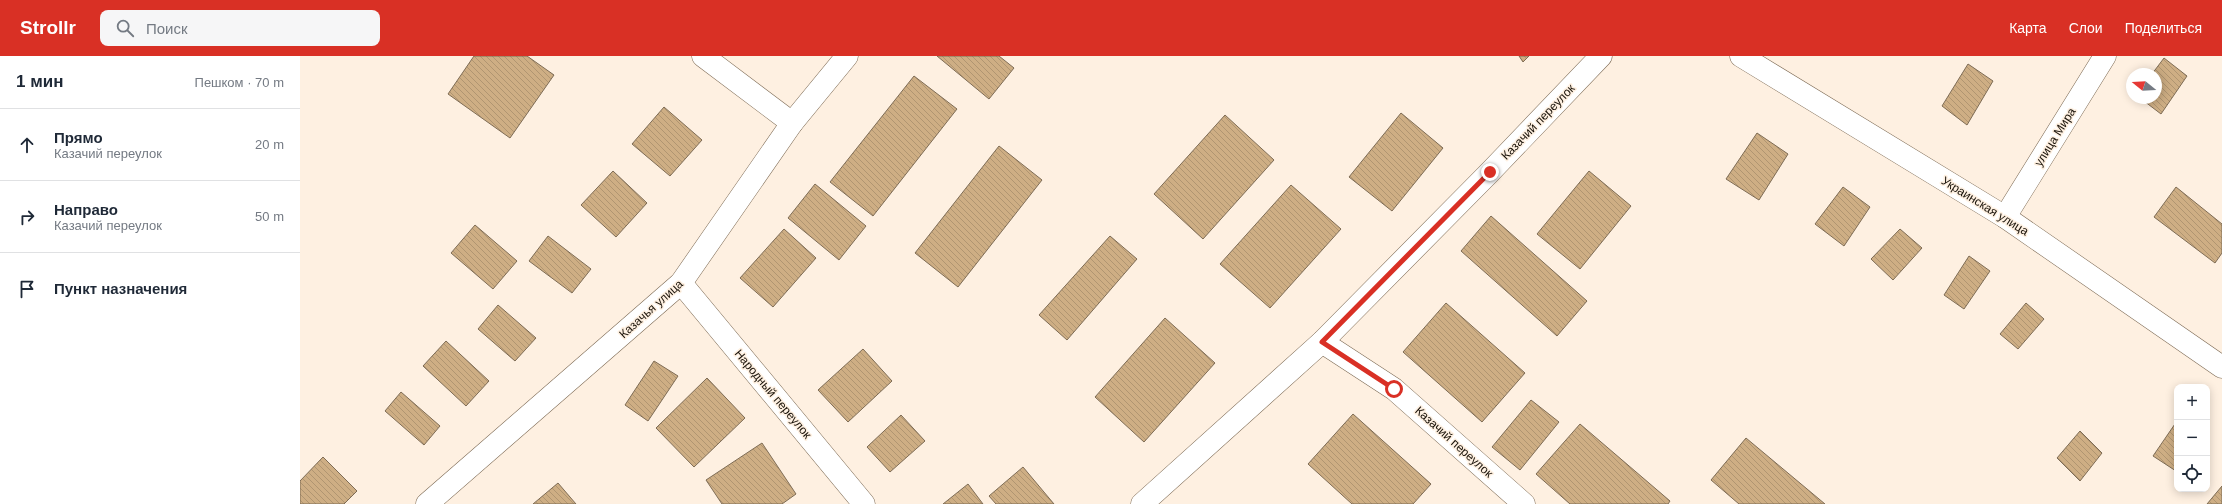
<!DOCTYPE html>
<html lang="ru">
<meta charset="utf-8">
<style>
:root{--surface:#fff;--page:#f6f6f7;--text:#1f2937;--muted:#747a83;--line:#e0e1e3;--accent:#d93025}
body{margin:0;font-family:Helvetica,sans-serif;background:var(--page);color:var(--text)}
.controls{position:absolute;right:12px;bottom:12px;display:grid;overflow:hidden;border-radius:8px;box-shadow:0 2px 10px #0003}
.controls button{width:36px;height:36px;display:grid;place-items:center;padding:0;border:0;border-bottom:1px solid var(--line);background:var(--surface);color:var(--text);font:20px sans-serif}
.compass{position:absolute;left:1826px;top:12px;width:36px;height:36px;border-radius:50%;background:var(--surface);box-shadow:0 2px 10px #0003;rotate:288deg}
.stop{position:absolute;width:12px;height:12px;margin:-9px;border:3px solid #d93025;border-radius:50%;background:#fff}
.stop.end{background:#d93025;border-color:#fff;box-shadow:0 1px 4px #0008}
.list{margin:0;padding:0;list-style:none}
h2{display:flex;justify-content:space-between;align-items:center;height:52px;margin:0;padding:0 16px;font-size:17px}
h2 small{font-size:13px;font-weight:400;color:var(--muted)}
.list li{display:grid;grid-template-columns:26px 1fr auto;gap:12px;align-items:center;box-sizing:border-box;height:72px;padding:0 16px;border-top:1px solid var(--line)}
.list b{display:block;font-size:15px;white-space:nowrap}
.list p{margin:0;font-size:13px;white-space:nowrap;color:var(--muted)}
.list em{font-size:13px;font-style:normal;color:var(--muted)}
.icon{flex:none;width:22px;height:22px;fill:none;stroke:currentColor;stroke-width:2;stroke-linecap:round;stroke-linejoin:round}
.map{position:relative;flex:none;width:1922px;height:448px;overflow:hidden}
header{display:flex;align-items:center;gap:24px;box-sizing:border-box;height:56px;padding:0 20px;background:var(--accent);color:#fff}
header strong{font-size:19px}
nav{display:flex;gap:22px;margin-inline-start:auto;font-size:14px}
.search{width:280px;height:36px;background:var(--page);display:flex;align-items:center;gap:10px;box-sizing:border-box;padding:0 14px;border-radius:8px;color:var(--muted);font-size:15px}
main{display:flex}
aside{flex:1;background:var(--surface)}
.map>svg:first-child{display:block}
</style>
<header>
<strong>Strollr</strong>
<div class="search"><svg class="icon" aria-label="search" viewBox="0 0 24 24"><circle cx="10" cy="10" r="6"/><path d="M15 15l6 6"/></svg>Поиск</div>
<nav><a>Карта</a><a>Слои</a><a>Поделиться</a></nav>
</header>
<main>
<aside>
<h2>1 мин<small>Пешком · 70 m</small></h2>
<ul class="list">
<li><svg class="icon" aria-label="ahead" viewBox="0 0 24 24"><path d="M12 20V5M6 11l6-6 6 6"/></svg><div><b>Прямо</b><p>Казачий переулок</p></div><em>20 m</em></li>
<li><svg class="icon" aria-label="right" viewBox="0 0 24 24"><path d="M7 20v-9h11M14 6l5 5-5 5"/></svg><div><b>Направо</b><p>Казачий переулок</p></div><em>50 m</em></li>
<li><svg class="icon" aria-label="arrive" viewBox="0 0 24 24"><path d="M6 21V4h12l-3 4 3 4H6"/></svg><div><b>Пункт назначения</b></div></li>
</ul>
</aside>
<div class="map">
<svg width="1922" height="448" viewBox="0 0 1922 448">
<defs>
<pattern id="building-back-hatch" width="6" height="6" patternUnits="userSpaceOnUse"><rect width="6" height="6" fill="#ceae84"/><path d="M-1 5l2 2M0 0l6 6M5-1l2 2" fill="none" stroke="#b09571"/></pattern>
</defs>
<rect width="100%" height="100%" fill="#fef0e1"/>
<g fill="url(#building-back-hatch)" stroke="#7e6c55">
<polygon points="174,0 227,0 254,19 210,82 148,38"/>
<polygon points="637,0 699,0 714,12 689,43"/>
<polygon points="1219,0 1229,0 1223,6"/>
<polygon points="1864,2 1887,20 1861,58 1840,42 1856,42 1856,18 1852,18"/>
<polygon points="1668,8 1693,25 1667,69 1642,50"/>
<polygon points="614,20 657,53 573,160 530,126"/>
<polygon points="364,51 402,84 370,120 332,88"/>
<polygon points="1101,57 1143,92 1092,155 1049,121"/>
<polygon points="925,59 974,104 903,183 854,138"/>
<polygon points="1457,77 1488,98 1459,144 1426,123"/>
<polygon points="699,90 742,124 658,231 615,197"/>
<polygon points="313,115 347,147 316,181 281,149"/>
<polygon points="1289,115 1331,150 1280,213 1237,178"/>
<polygon points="515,128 566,170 539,204 488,162"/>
<polygon points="991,129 1041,173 970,252 920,208"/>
<polygon points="1543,131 1570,151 1544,190 1515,168"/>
<polygon points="1876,131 1922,168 1922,197 1915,207 1854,161"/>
<polygon points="1191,160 1287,245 1257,280 1161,195"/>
<polygon points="175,169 217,205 193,233 151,197"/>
<polygon points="484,173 516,202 473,251 440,222"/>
<polygon points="1600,173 1622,192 1593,224 1571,203"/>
<polygon points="248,180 291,213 272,237 229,205"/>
<polygon points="810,180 837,203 767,284 739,259"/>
<polygon points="1669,200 1690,215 1664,253 1644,239"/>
<polygon points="1146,247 1225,317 1182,366 1103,296"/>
<polygon points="1726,247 1744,263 1718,293 1700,278"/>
<polygon points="198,249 236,282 215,305 178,273"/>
<polygon points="865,262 915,307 844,386 795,341"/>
<polygon points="146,285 189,325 166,350 123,310"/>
<polygon points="563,293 592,325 548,366 518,334"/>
<polygon points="354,305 378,320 348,365 325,349"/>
<polygon points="407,322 445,362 394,411 356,372"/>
<polygon points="101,336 140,370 124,389 85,355"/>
<polygon points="1231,344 1259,366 1220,414 1192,391"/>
<polygon points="1053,358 1131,428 1113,448 1052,448 1008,408"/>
<polygon points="601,359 625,385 590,416 567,391"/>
<polygon points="1877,365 1877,414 1876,415 1853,400"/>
<polygon points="1280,368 1370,445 1368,448 1270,448 1236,418"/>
<polygon points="1780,375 1802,397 1780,425 1757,402"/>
<polygon points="1446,382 1525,448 1439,448 1411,424"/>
<polygon points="462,387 496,438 482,448 422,448 406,424"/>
<polygon points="23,401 57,435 44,448 0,448 0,425"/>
<polygon points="723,411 754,448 696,448 689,440"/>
<polygon points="258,427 276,448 233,448"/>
<polygon points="668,428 683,448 643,448"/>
<polygon points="1922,430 1922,448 1907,448"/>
</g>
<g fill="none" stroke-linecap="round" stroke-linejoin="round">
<g stroke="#7c6953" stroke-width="23">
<g id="street">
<polyline points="403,0 492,67"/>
<polyline points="1441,0 1705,161 1922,311"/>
<polyline points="1705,161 1805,0"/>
<polyline points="381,227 564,448"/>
<polyline points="1022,286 1094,333 1224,448"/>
<polyline points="127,448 381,227 492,67 547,0"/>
<polyline points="842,448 1022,286 1190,116 1301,0"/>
</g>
</g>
<use href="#street" stroke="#fff" stroke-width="22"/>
</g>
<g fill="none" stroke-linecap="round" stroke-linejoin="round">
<polyline stroke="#d93025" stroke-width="5" points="1094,333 1022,286 1190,116"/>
</g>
<g text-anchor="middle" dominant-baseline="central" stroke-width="3" stroke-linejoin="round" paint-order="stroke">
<g font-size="12" fill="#191209" stroke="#fef0e1">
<text transform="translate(1238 66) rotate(-46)">Казачий переулок</text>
<text transform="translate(1755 81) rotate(-58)">улица Мира</text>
<text transform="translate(1685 150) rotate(32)">Украинская улица</text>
<text transform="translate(351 253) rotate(-42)">Казачья улица</text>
<text transform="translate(473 338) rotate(50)">Народный переулок</text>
<text transform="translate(1154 386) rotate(42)">Казачий переулок</text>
</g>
</g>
</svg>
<div class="controls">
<button>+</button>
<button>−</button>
<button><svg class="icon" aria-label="locate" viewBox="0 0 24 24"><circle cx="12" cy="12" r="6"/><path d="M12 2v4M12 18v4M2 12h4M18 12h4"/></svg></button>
</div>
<svg class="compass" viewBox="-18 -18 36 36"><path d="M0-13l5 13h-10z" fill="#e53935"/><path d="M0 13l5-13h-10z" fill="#747a83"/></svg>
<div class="stop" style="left:1094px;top:333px"></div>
<div class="stop end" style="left:1190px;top:116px"></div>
</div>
</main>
